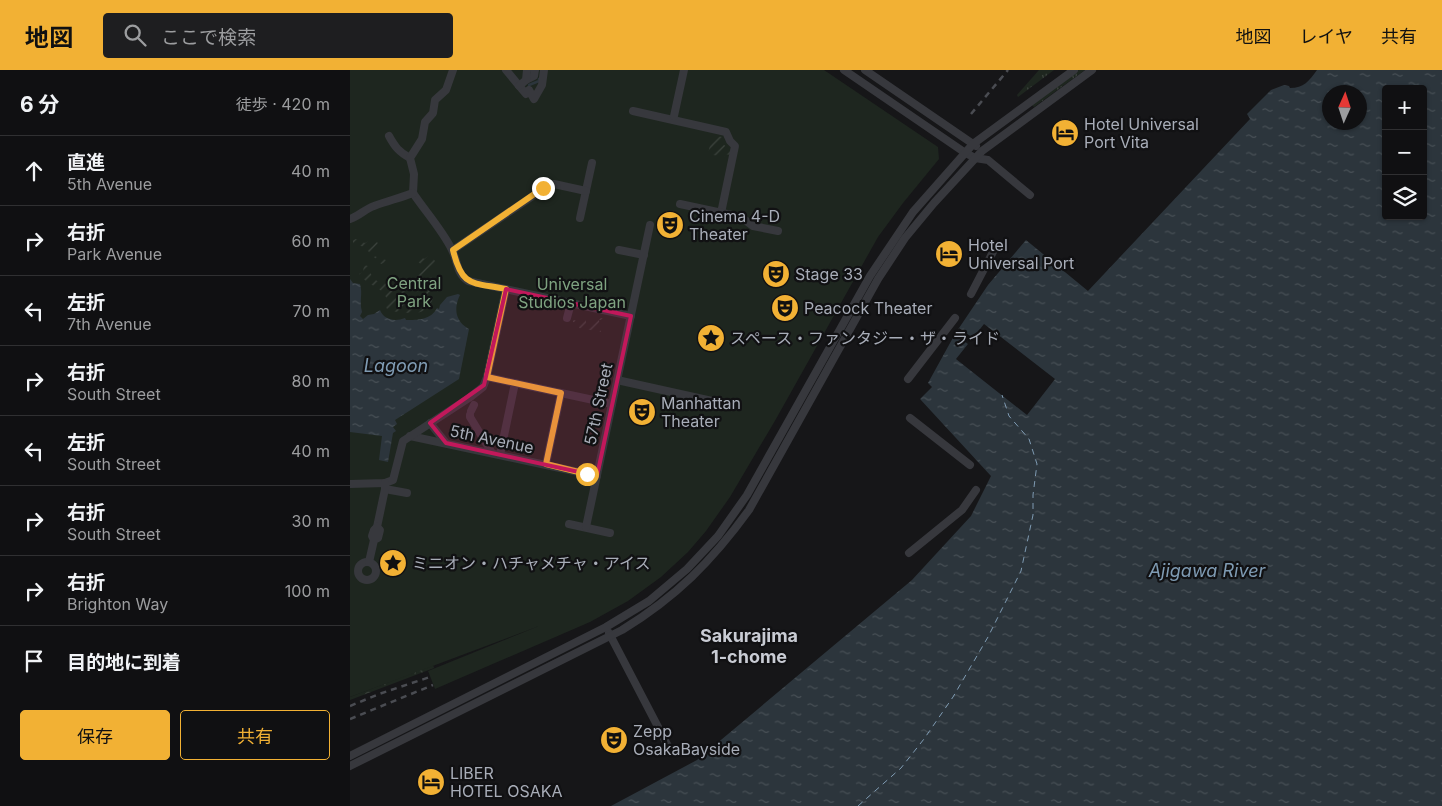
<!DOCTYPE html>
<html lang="ja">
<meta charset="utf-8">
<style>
:root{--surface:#101012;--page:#1e1e20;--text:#f1f3f6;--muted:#9c9d9f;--line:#303032;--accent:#f2b134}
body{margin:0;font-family:Inter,"Noto Sans JP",sans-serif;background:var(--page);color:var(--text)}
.controls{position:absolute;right:15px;top:15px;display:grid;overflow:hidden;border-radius:5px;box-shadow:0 1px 4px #0004}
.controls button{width:45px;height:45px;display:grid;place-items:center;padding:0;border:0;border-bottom:1px solid var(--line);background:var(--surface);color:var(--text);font:25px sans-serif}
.compass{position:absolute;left:972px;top:15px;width:45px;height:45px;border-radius:50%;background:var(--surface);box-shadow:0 1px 4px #0004;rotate:3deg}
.stop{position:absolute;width:15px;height:15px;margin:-11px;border:4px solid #f2b134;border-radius:50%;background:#fff}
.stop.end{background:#f2b134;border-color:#fff;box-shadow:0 1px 5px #0008}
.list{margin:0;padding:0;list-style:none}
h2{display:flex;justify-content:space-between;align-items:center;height:65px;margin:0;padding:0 20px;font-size:21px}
h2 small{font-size:16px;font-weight:400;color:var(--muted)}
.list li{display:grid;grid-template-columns:32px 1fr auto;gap:15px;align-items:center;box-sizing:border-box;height:70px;padding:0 20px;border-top:1px solid var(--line)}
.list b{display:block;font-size:19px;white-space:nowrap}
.list p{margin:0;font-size:16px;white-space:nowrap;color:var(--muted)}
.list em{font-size:16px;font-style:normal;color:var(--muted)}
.actions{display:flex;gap:10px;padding:15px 20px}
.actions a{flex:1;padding:11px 0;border:1px solid var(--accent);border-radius:5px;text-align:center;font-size:18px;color:var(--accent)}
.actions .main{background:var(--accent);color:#111}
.icon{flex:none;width:28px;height:28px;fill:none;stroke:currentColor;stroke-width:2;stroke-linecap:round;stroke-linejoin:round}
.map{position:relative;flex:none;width:1092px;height:736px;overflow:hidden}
header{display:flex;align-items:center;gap:30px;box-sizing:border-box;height:70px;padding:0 25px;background:var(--accent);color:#111}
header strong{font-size:24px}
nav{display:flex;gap:28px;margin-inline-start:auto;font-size:18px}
.search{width:350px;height:45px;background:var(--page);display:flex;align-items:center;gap:12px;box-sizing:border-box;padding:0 18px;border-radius:5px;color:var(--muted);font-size:19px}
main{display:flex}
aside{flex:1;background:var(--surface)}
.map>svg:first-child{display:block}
</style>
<header>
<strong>地図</strong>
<div class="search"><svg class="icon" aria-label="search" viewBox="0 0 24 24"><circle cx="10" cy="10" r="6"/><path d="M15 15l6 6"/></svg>ここで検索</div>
<nav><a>地図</a><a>レイヤ</a><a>共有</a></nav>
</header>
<main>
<aside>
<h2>6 分<small>徒歩 · 420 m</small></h2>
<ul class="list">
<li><svg class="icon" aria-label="ahead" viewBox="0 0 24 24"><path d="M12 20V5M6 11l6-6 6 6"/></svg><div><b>直進</b><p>5th Avenue</p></div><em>40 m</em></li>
<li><svg class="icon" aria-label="right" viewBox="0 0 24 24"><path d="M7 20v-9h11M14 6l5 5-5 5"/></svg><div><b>右折</b><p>Park Avenue</p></div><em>60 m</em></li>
<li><svg class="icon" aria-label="left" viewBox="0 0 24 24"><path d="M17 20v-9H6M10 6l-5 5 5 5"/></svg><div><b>左折</b><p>7th Avenue</p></div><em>70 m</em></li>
<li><svg class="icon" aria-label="right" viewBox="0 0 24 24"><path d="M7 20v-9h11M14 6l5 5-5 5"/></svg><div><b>右折</b><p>South Street</p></div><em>80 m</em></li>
<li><svg class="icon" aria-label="left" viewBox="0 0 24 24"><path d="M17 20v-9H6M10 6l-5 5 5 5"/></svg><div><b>左折</b><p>South Street</p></div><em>40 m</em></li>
<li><svg class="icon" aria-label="right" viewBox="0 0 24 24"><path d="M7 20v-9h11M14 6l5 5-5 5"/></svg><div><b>右折</b><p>South Street</p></div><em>30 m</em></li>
<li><svg class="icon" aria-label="right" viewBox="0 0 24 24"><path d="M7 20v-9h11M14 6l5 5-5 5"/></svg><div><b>右折</b><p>Brighton Way</p></div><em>100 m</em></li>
<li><svg class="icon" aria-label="arrive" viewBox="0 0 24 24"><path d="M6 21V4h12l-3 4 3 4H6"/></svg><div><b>目的地に到着</b></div></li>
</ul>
<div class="actions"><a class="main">保存</a><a>共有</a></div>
</aside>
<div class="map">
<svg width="1092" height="736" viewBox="0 0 1092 736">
<defs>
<pattern id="grass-tufts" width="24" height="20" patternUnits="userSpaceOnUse" patternTransform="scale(1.25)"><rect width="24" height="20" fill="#1e261f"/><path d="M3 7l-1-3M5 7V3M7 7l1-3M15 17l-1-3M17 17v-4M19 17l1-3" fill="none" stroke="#3c433d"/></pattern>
<pattern id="forest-crowns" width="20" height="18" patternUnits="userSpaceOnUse" patternTransform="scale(1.25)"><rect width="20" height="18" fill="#1e261f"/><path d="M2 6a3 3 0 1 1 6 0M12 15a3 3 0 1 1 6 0" fill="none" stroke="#3c433d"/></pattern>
<pattern id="garden-furrows" width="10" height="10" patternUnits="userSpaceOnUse" patternTransform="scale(1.25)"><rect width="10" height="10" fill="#1e261f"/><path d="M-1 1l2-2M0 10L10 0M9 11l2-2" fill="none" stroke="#3c433d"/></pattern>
<pattern id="water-ripples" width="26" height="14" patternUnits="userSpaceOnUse" patternTransform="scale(1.25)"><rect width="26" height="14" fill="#2c353c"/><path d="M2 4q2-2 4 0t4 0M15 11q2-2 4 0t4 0" fill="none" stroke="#485056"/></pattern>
</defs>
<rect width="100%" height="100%" fill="#161618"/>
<g fill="url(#grass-tufts)">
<polygon points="689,0 704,0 668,27 667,25"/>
<polygon points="729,0 735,0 684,37 682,35"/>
</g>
<polygon fill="url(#forest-crowns)" points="83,595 84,598 0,630 0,627"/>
<polygon fill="#1e261f" points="0,0 474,0 588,77 589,89 553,133 528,167 426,349 380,427 356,461 338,482 311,507 278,531 240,552 85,619 78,601 189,556 0,627"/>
<g fill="url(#garden-furrows)">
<polygon points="362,65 372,67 374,75 381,80 380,85 375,84 374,87 358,84"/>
<polygon points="6,169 15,173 22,169 28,173 23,183 24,186 36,190 34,193 31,194 15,178 15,177 3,174 3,170"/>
<path d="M80 185 85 191C83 200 76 206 67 207L75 197 68 192 72 187 74 189Z"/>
<path d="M14 195 18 196C26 227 47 203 67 211L61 221 55 224 54 228 57 234V230L67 228 65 225 75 211 82 207 85 208C84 213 85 219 84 224 79 249 60 243 41 241L39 238 37 239 35 235 38 233C35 216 18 217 9 204L13 202Z"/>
<polygon points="232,245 236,246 236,253 244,254 245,247 255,249 249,250 251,262 229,258 229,254 223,252 223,250 228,251"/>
</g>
<g fill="url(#water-ripples)" fill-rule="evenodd">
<path d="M967 0H1092V736H261L347 690 562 510 621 446 641 406 570 329 582 317 578 313 605 264 638 215 676 170 738 221 900 49 897 44 921 20 934 15 939 16 940 18C954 18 959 11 967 0ZM1036 19H1073V146H1036ZM979 22H1009V52H979Z"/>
<path d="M0 209 3 213 10 214C13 224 9 230 12 242L10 246 13 249 18 245 24 244 30 240C34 250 45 252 55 248L56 250C68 250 81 250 87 238L89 239 90 235 97 227 108 224 110 225C103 239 106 252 119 259L109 309 45 350 47 354 43 357 46 361 43 363 38 392 29 390 32 366 0 362Z"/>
</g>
<polygon fill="#161618" points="634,254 705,309 677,345 606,289 618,274 605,264 609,258 623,268"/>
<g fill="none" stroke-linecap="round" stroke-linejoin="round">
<polyline stroke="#2c353c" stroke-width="2.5" points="179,15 189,11 189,9"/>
<polyline stroke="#7f9bb3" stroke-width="1" stroke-dasharray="6 5" stroke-linecap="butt" points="508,736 551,698 574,669 603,627 638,567 671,501 683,445 683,425 687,394 679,369 659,346 652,325"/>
<g stroke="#37383d" stroke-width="8">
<polyline points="156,0 176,24 179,20 184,29 192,15 194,0"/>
<polyline points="494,0 614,82 625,88 638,90 680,125"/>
<polyline points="515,0 626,76"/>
<polyline points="176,10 184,6 185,0"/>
<polyline points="169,16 176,10 177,0"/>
<polyline points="283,41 376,62 380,71 385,76 371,143"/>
<polyline points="324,46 334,0"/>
<path d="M39 66C45 77 49 82 60 88"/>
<path d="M63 123C75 141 93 161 102 180 108 191 106 203 118 211L281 246"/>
<polyline points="63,123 64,104 60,88 72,69 75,52 83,43 85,30 96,20 103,0"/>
<polyline points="330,134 391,147 403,156 428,161"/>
<polyline points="230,148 242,93"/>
<path d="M0 149C11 145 15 139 24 136 37 131 50 128 63 123"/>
<polyline points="103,180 199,115 204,114 236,121"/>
<polyline points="269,180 294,185"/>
<polyline points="621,224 645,178"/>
<polyline points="217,248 221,233"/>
<polyline points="137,307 262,334"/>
<polyline points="558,309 605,248"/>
<polyline points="267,310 371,333"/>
<polyline points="121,341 124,335"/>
<polyline points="120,345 120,347 142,383"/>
<polyline points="560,348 620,395"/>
<polyline points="80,353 96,373"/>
<polyline points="60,366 247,406"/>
<polyline points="150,385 165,313"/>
<polyline points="196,394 211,323"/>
<polyline points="0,414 35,413 43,410 53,371 119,328 133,317 137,307 156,219"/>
<polyline points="35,419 57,423"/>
<polyline points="219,454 260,463"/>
<polyline points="27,457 35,419 35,413"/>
<polyline points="236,457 300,155"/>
<polyline points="559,483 612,440 626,420"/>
<circle cx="17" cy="501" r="9"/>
<polyline points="19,492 24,470 22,466 24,460 27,457 30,460 28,468 24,470"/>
<polyline points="259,563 318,676"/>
<polyline points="0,686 256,557 299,531 337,499 368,466 397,425 520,206 563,142 623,74 724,0"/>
<path d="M0 696 272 560C326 527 362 491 399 440L528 209 555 168 584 133 632 81 742 0"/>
</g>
<g stroke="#4a4c52" stroke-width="2.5" stroke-dasharray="6 5" stroke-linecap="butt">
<polyline points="621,44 658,0"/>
<polyline points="0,636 29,624 80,607"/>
<polyline points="0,649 83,615"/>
</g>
</g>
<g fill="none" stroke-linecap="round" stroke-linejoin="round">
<path stroke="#f2b134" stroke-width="6" d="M193 118 103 180C112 218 122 212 156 219L137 307 211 323 196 394 237 404"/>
</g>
<path fill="#c2185b" fill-opacity="0.2" stroke="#c2185b" stroke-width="4" stroke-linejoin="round" d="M156 219 281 246 247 406 96 373 80 353 134 315Z"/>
<defs>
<g id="hotel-disc" transform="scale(1.4375)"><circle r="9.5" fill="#f2b134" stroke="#111113"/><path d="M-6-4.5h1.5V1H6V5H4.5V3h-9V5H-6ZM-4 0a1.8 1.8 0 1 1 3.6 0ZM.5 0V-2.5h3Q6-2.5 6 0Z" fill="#111"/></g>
<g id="theatre-disc" transform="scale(1.4375)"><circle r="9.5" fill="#f2b134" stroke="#111113"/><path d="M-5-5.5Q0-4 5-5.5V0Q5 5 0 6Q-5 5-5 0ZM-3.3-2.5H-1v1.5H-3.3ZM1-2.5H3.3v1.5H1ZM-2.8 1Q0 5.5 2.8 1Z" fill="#111"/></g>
<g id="sight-disc" transform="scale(1.4375)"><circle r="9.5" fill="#f2b134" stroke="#111113"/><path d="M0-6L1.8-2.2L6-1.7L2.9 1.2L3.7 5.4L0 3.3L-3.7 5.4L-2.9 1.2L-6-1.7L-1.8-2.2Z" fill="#111"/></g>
</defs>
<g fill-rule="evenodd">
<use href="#hotel-disc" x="715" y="63"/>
<use href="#theatre-disc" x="320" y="155"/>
<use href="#hotel-disc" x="599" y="184"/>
<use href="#theatre-disc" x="426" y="204"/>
<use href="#theatre-disc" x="435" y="238"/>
<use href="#sight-disc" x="361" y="268"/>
<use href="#theatre-disc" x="292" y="342"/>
<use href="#sight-disc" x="43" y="493"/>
<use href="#theatre-disc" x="264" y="670"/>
<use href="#hotel-disc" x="81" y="712"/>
</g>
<g text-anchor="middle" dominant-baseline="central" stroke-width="4.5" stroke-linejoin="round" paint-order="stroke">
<g font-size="16" fill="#a8adb8" stroke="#111113" text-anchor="start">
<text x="734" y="54">Hotel Universal<tspan x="734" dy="18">Port Vita</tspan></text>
<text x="339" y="146">Cinema 4-D<tspan x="339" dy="18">Theater</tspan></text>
<text x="618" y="175">Hotel<tspan x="618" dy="18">Universal Port</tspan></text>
<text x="445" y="204">Stage 33</text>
<text x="454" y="238">Peacock Theater</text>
<text x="380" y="268">スペース・ファンタジー・ザ・ライド</text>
<text x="311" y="333">Manhattan<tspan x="311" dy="18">Theater</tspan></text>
<text x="62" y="493">ミニオン・ハチャメチャ・アイス</text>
<text x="283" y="661">Zepp<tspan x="283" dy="18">OsakaBayside</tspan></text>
<text x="100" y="703">LIBER<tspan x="100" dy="18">HOTEL OSAKA</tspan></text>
</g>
<g font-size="16" fill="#7fa381" stroke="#111113">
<text x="64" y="213">Central<tspan x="64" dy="18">Park</tspan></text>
<text x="222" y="214">Universal<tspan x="222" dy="18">Studios Japan</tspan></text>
</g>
<g font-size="16" fill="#a8adb8" stroke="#111113">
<text transform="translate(248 334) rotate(-78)">57th Street</text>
<text transform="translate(142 369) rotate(12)">5th Avenue</text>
</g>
<g font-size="18" font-style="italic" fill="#7f9bb3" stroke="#111113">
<text x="46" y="295">Lagoon</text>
<text x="857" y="500">Ajigawa River</text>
</g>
<g font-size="18" font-weight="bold" fill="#c9ccd4" stroke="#111113">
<text x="399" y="565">Sakurajima<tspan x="399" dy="21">1-chome</tspan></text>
</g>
</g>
</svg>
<div class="controls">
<button>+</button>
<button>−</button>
<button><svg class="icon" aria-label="layers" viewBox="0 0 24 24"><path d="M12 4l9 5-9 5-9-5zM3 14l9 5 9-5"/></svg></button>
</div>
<svg class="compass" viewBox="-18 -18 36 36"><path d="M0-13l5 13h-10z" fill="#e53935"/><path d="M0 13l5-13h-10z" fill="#9c9d9f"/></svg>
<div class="stop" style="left:237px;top:404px"></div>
<div class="stop end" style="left:193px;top:118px"></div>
</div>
</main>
